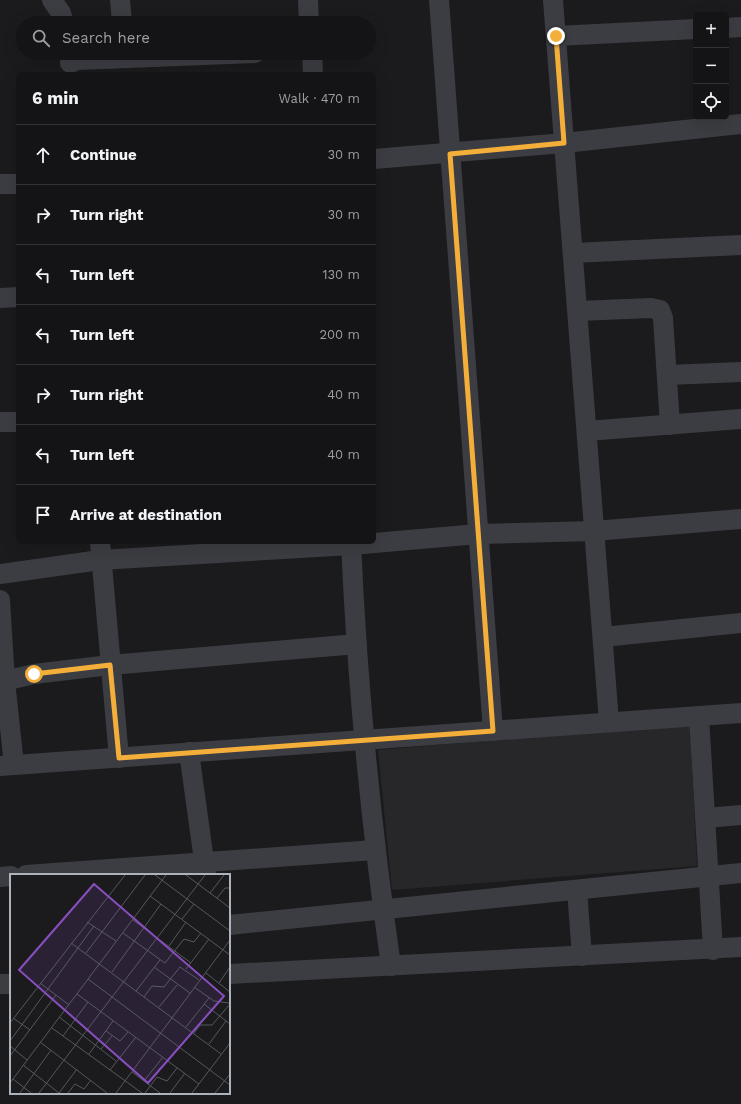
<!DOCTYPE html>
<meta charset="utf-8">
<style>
:root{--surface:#141416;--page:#212123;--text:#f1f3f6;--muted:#9d9ea1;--line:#333335}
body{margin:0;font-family:"Work Sans",sans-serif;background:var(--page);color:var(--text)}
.controls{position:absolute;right:12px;top:12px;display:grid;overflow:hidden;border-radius:6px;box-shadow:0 4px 16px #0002}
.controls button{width:36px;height:36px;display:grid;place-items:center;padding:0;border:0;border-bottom:1px solid var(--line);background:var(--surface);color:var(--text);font:20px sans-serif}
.stop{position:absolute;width:12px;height:12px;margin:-9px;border:3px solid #f4af3b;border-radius:50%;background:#fff}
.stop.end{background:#f4af3b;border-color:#fff;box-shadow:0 1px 4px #0008}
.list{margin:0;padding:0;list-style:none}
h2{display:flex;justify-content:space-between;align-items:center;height:52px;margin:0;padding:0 16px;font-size:17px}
h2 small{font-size:13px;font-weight:400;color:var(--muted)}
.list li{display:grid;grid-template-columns:26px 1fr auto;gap:12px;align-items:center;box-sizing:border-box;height:60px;padding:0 16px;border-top:1px solid var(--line)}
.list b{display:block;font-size:15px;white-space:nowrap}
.list em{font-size:13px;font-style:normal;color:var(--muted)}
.icon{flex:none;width:22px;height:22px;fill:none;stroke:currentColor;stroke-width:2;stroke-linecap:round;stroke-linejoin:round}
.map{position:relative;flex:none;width:741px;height:1104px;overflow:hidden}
.search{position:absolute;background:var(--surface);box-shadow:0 4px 16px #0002;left:16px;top:16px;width:360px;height:44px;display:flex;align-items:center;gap:10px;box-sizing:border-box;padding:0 14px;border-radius:22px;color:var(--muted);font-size:15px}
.panel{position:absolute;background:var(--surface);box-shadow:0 4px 16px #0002;left:16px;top:72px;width:360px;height:472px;border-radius:6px}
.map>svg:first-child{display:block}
</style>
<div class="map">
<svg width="741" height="1104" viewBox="0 0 741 1104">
<rect width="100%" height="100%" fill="#1b1b1d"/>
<polygon fill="#27272a" points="690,724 697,866 392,890 378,750"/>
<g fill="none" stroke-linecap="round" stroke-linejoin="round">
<g stroke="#3c3d42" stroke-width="20">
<polyline points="52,0 61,13 64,23"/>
<polyline points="120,0 122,23"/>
<polyline points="308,0 309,23"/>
<polyline points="439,0 493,731"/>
<polyline points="553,0 609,722"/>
<polyline points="726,28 741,27"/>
<polyline points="556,36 696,29"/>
<polyline points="312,53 313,74"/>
<polyline points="70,63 77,60 255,53"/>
<polyline points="374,159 564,143 741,124"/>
<polyline points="0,184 18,184"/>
<polyline points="573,253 741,245"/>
<polyline points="0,298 18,297"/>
<polyline points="578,311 651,308 660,310 663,318 670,425"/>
<polyline points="667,375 741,372"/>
<polyline points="0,422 18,422"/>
<polyline points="587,431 741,419"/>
<polyline points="100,542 119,758"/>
<path d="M351 542C357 684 371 825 391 966"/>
<polyline points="0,574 100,560 351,545 478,534 594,531 741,519"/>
<polyline points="0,600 5,681 14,765"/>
<polyline points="603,637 741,623"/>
<polyline points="0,682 34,674 110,665 357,644"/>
<polyline points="699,716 713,950"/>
<polyline points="189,752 206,875"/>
<polyline points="0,766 741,713"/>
<polyline points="706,818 741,815"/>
<polyline points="26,875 375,850"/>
<polyline points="0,877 11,876"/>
<polyline points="577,890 582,956"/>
<polyline points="229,925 741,873"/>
<polyline points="229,974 741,947"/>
<polyline points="0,984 11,984"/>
</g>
</g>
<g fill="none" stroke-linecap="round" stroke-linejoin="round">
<polyline stroke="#f4af3b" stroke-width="5" points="34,674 110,665 119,758 493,731 450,154 564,143 556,36"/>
</g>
<g transform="translate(10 874)">
<rect width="220" height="220" fill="#1b1b1d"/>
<path fill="none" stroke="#55585d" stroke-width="1" d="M145 1 220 57M176 1 220 34M200 19 214 1M140 22 220 81M207 24 215 14H220M172 45 184 30M123 46 181 89M77 48 106 67M113 59 155 89 174 65 184 68 191 59M61 69 211 180M159 72 176 48M76 79 135 1M144 93 180 119M176 95 199 65M102 98 151 30M196 99 220 118M78 105 220 211M30 109 59 131M209 109 220 93M184 113 204 127 219 129M126 117 150 86M67 120 189 210M134 123 142 112 154 113 170 93 189 106M194 130 220 150M149 133 167 111M49 143 106 187M3 144 20 156M0 149 115 1M176 153 199 124M42 154 132 219M96 157 110 167 118 158M184 159 190 151H202L220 130M53 162 78 128M0 167 84 52M30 168 97 219M199 170 216 147M0 172 17 186M91 175 102 162M79 180 103 147M0 182 46 121M13 191 49 219 67 195M100 196 126 163M122 198 150 219M3 205 21 219M134 207 153 183M0 209 156 1M10 219 41 176M29 219 195 1M58 219 65 210 74 215 81 206M106 219 220 66M135 219 147 203 157 207 167 194M160 219 175 199M182 219 220 169M205 219 220 200"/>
<path fill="#884ebe" fill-opacity="0.15" stroke="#884ebe" stroke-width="2" d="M84 10 214 122 138 209 9 96Z"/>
<rect width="220" height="220" fill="none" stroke="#adb3bd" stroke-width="2"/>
</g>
</svg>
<div class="controls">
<button>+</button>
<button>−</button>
<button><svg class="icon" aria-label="locate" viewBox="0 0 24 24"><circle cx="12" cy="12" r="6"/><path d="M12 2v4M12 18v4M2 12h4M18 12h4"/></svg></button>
</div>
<div class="stop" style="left:34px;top:674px"></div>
<div class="stop end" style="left:556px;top:36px"></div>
<div class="search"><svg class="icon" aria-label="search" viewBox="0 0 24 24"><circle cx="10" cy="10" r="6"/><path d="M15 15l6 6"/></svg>Search here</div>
<section class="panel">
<h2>6 min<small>Walk · 470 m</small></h2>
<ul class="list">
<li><svg class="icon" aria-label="ahead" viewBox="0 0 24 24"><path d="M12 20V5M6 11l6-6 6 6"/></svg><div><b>Continue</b></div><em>30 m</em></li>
<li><svg class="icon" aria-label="right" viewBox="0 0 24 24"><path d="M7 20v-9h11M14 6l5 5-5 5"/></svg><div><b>Turn right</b></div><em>30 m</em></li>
<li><svg class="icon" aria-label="left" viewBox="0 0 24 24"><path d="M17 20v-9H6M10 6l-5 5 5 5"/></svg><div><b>Turn left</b></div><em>130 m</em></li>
<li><svg class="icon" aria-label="left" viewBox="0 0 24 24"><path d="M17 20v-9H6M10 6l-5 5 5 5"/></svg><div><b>Turn left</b></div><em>200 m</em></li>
<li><svg class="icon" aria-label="right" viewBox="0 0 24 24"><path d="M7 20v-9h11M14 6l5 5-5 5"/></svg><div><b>Turn right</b></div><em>40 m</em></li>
<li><svg class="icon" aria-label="left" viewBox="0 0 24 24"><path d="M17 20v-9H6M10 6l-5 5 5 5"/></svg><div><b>Turn left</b></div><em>40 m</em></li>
<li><svg class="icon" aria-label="arrive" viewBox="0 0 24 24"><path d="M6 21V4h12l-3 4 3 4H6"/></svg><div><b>Arrive at destination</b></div></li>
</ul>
</section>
</div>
